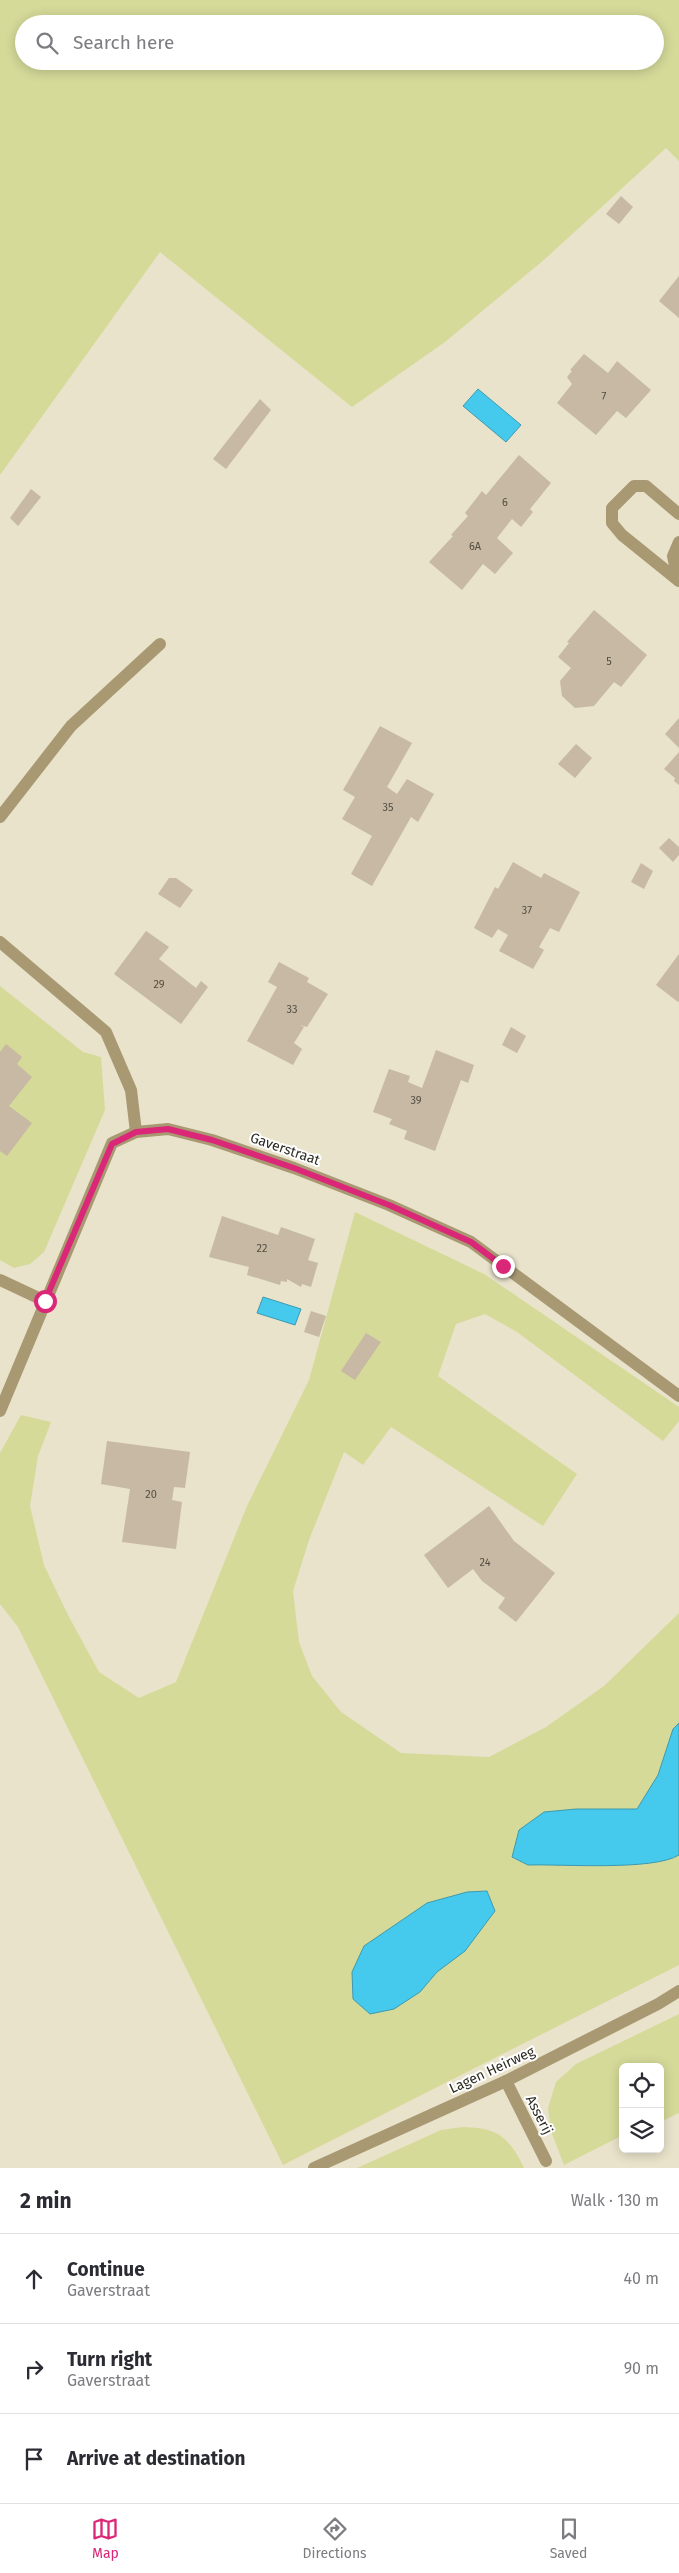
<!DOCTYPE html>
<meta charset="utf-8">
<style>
:root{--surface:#fff;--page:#f2f2f3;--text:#2b2b33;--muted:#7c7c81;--line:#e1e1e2;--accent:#db2777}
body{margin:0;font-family:"Fira Sans",sans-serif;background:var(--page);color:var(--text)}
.controls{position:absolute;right:15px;bottom:15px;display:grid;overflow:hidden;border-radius:8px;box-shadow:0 2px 12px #0003}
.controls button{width:45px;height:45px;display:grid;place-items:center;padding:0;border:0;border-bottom:1px solid var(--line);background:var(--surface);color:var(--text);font:25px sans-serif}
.stop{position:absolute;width:15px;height:15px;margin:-11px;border:4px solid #db2777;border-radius:50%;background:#fff}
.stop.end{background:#db2777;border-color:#fff;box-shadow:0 1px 5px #0008}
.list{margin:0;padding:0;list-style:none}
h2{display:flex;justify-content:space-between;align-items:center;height:65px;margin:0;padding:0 20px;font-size:21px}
h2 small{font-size:16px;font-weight:400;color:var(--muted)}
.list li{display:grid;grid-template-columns:32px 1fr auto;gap:15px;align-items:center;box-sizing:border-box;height:90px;padding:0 20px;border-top:1px solid var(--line)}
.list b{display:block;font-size:19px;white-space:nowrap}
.list p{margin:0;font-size:16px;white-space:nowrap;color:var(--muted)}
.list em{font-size:16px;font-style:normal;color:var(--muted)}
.icon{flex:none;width:28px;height:28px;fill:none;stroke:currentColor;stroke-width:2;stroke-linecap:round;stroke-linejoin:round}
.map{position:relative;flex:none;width:679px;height:2168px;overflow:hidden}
.search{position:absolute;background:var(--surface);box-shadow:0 2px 12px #0003;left:15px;right:15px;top:15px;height:55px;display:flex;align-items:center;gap:12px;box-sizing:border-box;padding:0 18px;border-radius:28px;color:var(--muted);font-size:19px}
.sheet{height:335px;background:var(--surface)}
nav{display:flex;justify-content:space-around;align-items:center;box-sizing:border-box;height:70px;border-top:1px solid var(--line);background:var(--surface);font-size:14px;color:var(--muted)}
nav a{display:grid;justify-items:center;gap:2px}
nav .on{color:var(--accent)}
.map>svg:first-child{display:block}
</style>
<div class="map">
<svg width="679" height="2168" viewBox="0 0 679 2168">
<rect width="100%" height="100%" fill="#e9e3cb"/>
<g fill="#d5da99" fill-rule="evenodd">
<path d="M0 0H679V161L666 148 545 259 445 342 352 407 160 252 0 475ZM24 24H655V61H24Z"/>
<polygon points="0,986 83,1052 101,1057 105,1110 44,1252 30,1264 14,1268 0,1260"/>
<polygon points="355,1212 484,1274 679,1407 679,1421 663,1441 517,1332 485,1314 456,1324 438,1376 577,1474 543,1526 391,1427 363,1465 344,1452 309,1540 293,1591 299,1642 312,1676 341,1712 401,1753 489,1757 546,1727 604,1686 679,1613 679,1965 283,2165 18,1627 0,1604 0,1453 21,1415 51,1422 38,1456 30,1506 44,1565 68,1615 99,1672 139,1698 176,1682 247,1506 309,1380"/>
<polygon points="679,2014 679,2113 660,2122 660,2067 623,2067 623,2135 564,2165 551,2131 548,2108 556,2082 576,2064"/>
<path d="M463 2127C498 2128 509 2137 524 2168H357L441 2130Z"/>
</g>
<g fill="#45c9ec" stroke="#3e9aaf">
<polygon points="478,389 521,425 506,442 463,406"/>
<polygon points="263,1297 301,1309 295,1325 257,1313"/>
<path d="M679 1723V1855C653 1871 562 1864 528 1865L512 1857 519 1830 544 1812 576 1809H637L658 1775 673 1729Z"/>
<polygon points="487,1891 495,1911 465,1951 437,1972 420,1992 394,2009 370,2014 353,1999 352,1972 364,1946 427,1903 467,1892"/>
</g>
<g fill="#c7b9a4">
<polygon points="621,196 633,207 619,224 606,214"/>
<polygon points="679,276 679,318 659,301"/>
<polygon points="584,354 608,373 617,361 651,390 626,418 617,411 596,435 557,403 572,384 567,377 572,371 570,370"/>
<polygon points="260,399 271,410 226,469 213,459"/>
<polygon points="519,455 551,483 530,509 533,512 521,527 512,519 497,538 513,553 495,574 483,564 462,590 429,562 453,536 451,535 468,516 465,513 482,491 486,495"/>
<polygon points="31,489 41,497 18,526 10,518"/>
<polygon points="594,610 647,655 621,687 614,682 594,706 575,708 562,696 560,681 571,668 558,657 569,643 567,642"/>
<polygon points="679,718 679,748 665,734"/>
<polygon points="380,726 412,743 387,787 397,794 407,779 434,794 418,822 411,817 372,886 351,874 372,836 342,819 355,797 343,790"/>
<polygon points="576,744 592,758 575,778 558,764"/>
<polygon points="679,752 679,785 674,781 675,778 664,769"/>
<polygon points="669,838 679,847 679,855 673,862 659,848"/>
<polygon points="513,862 541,878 544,873 580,892 559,932 550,928 539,947 544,950 533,969 499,951 508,935 498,929 492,938 474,928 495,887 498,889"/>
<polygon points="641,863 653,871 644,889 631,882"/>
<polygon points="169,878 176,878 193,890 180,908 158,894"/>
<polygon points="146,931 169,947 159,959 196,988 201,981 208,987 181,1024 114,974"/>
<polygon points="679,954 679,1001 678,1002 656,985"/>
<polygon points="279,962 309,978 307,982 328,994 307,1027 300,1025 304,1027 294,1043 302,1049 293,1065 247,1041 277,987 268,982"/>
<polygon points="511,1027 526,1036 517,1053 502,1045"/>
<polygon points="6,1044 22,1057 17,1064 32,1077 9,1106 32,1123 7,1156 0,1151 0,1052"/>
<polygon points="436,1050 474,1065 468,1083 461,1080 435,1151 404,1139 407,1131 389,1124 392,1119 373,1112 389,1069 410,1076 408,1082 422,1088"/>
<polygon points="222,1216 278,1235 281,1227 315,1239 308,1260 318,1263 311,1287 302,1284 301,1287 287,1279 287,1282 281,1281 280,1285 247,1275 249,1267 209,1257"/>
<polygon points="311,1311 326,1316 319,1337 304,1332"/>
<polygon points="366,1333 381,1342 355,1380 341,1371"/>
<polygon points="107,1441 190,1452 185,1488 174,1487 172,1500 182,1502 176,1549 122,1542 130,1489 101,1484"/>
<polygon points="489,1506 514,1541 555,1573 516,1622 498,1608 505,1598 482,1581 473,1569 448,1588 424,1555"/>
</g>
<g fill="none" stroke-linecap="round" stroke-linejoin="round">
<g stroke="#a89973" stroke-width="12">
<polyline points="679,514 646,486 634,486 612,508 612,523 622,535 679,581"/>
<polyline points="678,580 673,556 679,542"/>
<polyline points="0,817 71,726 160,644"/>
<polyline points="0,942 106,1032 131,1090 136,1132"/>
<polyline points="0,1280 45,1301"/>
<polyline points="0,1411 112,1143 136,1132 168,1129 212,1140 294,1168 389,1205 471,1242 679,1396"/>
<polyline points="506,2081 546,2161"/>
<polyline points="314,2168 506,2081 658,2004 679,1991"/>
</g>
</g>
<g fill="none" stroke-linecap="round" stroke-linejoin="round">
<polyline stroke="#db2777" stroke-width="6" points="45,1301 112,1144 136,1132 168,1129 212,1140 294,1168 389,1205 471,1242 503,1266"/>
</g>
<g text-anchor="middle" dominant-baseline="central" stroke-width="4" stroke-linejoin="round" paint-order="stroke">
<g font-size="11" fill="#544f42">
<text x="604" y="396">7</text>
<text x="505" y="502">6</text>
<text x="475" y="546">6A</text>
<text x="609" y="661">5</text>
<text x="388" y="807">35</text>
<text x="527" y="910">37</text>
<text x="159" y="984">29</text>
<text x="292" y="1009">33</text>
<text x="416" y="1100">39</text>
<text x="262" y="1248">22</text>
<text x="151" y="1494">20</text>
<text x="485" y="1562">24</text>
</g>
<g font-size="14" fill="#2e2c22" stroke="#fff">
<text transform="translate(285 1149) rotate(19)">Gaverstraat</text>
<text transform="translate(492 2070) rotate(-25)">Lagen Heirweg</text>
<text transform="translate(539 2115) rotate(63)">Asserij</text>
</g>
</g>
</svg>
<div class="controls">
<button><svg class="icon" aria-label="locate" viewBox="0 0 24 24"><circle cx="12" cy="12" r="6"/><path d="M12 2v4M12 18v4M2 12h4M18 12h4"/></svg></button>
<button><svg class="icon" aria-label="layers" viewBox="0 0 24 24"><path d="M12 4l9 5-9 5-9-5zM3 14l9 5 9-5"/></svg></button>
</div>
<div class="stop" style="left:45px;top:1301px"></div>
<div class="stop end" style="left:503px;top:1266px"></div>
<div class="search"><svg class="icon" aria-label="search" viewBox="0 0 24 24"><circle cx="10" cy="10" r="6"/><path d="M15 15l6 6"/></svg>Search here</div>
</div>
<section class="sheet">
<h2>2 min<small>Walk · 130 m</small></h2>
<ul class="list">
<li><svg class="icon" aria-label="ahead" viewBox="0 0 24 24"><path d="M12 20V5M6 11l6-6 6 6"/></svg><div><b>Continue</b><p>Gaverstraat</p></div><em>40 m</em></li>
<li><svg class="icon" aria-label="right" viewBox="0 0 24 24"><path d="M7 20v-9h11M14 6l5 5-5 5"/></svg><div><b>Turn right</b><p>Gaverstraat</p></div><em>90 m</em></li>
<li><svg class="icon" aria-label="arrive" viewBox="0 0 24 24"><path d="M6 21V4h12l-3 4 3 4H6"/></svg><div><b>Arrive at destination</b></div></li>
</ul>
</section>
<nav>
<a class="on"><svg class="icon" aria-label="map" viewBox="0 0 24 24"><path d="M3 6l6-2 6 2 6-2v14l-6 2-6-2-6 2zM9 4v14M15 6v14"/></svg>Map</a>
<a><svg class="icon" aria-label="directions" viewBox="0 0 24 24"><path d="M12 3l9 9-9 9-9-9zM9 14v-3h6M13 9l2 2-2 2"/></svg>Directions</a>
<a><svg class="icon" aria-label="saved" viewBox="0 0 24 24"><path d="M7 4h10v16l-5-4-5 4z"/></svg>Saved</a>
</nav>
